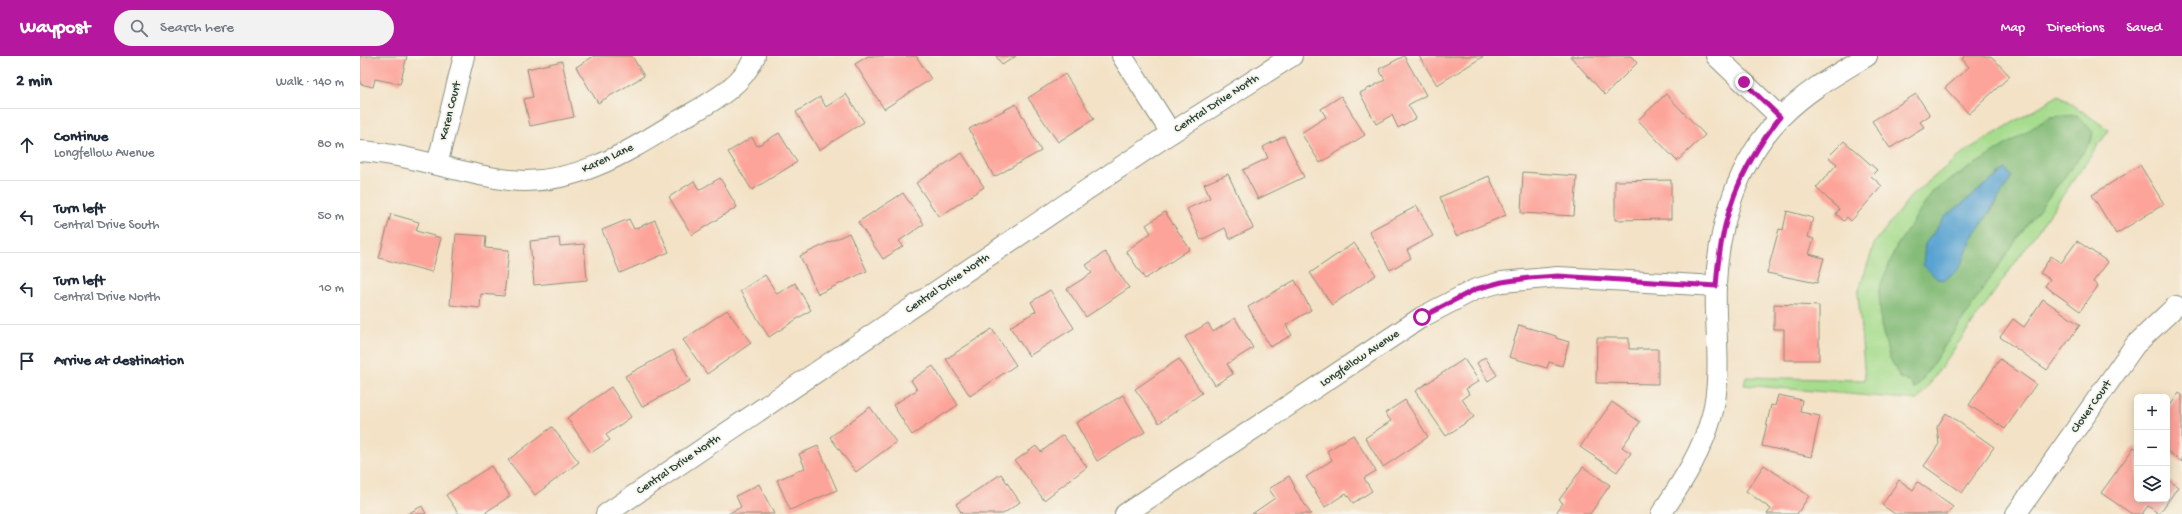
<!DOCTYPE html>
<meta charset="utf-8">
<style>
:root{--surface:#fff;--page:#f2f2f3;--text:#1f2937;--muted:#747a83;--line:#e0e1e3;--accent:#b5179e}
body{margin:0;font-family:"Gochi Hand",sans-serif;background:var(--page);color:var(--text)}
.controls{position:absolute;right:12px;bottom:12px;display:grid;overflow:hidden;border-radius:6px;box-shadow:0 2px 10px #0003}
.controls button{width:36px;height:36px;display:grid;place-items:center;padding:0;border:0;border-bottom:1px solid var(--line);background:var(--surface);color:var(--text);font:20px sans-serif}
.stop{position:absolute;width:12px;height:12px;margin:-9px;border:3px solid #b5179e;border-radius:50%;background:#fff}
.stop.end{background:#b5179e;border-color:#fff;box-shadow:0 1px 4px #0008}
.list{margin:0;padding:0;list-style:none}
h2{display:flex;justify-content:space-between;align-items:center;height:52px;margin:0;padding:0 16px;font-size:17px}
h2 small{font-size:13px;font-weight:400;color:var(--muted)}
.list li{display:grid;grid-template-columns:26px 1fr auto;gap:12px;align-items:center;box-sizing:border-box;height:72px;padding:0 16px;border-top:1px solid var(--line)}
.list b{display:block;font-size:15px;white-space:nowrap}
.list p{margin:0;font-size:13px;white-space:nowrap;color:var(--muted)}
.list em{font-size:13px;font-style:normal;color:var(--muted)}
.icon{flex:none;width:22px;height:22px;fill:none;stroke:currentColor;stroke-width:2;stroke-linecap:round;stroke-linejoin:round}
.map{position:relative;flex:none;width:1822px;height:458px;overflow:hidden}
header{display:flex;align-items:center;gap:24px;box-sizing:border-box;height:56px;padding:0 20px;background:var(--accent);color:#fff}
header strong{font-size:19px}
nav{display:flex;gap:22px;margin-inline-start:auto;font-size:14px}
.search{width:280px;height:36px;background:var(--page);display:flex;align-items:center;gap:10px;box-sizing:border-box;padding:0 14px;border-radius:22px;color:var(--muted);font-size:15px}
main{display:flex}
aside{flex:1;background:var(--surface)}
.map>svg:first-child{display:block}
</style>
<header>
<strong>Waypost</strong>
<div class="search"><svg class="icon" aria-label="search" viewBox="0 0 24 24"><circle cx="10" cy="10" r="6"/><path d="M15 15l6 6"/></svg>Search here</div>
<nav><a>Map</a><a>Directions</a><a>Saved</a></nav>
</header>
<main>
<aside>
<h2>2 min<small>Walk · 140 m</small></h2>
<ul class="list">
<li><svg class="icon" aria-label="ahead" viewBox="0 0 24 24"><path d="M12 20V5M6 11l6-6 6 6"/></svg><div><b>Continue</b><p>Longfellow Avenue</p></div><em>80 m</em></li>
<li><svg class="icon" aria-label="left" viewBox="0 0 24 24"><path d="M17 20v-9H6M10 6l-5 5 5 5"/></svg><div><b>Turn left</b><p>Central Drive South</p></div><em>50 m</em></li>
<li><svg class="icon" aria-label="left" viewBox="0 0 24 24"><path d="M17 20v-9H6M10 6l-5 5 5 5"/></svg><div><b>Turn left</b><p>Central Drive North</p></div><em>10 m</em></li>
<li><svg class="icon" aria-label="arrive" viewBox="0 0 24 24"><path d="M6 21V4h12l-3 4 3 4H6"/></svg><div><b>Arrive at destination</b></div></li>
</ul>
</aside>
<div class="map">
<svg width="1822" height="458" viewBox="0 0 1822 458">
<rect width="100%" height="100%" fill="#f7f3e8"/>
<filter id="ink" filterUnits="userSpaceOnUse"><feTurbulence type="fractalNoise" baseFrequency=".025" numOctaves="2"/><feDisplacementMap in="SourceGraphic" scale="8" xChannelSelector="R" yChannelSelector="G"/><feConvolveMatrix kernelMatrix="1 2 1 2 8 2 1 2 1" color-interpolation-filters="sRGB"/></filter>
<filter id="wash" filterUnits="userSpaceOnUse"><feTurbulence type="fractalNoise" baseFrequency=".012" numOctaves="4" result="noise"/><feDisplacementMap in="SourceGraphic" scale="16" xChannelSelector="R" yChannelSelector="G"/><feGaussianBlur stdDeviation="0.9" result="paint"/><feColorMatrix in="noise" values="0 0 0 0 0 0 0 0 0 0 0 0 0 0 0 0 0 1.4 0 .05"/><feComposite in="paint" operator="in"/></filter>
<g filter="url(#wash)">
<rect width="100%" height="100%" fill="#f3e2c6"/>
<polygon fill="#a6dc8d" stroke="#628c60" points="1699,39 1749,74 1558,344 1384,329 1386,321 1505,324 1498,237 1515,186 1551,140 1604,96"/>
<path fill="#84bc78" stroke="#527c56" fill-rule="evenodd" d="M1717 59 1733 76 1731 86 1659 180 1555 334 1551 327 1540 322 1529 300 1521 269 1519 233 1536 191 1574 134 1690 61ZM1646 113 1637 146 1613 181 1600 211 1585 161Z"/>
<polygon fill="#59a3d1" stroke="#3c7082" points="1646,113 1652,121 1613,181 1600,211 1585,224 1577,223 1563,209 1565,188 1585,161"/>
<g id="blocks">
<g fill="#fda49a">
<polygon points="0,0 47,0 40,28 15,23 13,31 0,28"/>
<polygon points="234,0 272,0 284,20 238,47 216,11"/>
<polygon points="508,0 556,0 571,23 524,53 495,8"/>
<polygon points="636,0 656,0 642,9"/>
<polygon points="1044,0 1066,39 1048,49 1056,62 1038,72 1032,59 1016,68 1000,37 1025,24 1019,13"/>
<polygon points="1059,0 1124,0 1077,29"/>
<polygon points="1210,0 1271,0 1277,7 1245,39"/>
<polygon points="1605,0 1631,0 1650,20 1609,58 1585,32 1609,11 1602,3"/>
<polygon points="202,5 214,61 170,70 164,43 173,41 167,13"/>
<polygon points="705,18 734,63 698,86 668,42"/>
<polygon points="486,38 504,66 459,94 436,56 460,41 466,51"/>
<polygon points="1306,38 1345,79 1317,105 1278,64"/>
<polygon points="1556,38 1570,59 1560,66 1564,71 1530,92 1512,65"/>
<polygon points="981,40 1005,79 960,107 941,77 966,61 961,53"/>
<polygon points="656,48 681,95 634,121 609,73"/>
<polygon points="419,77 437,106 392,134 368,96 392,81 397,90"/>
<polygon points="924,80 944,121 898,143 883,114 908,102 903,91"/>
<polygon points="1484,85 1517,114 1511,120 1522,130 1491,165 1487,161 1484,165 1476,158 1479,153 1456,132 1477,108 1468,101"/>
<polygon points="602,97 624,131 579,161 556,127"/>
<polygon points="1780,109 1804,148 1756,178 1732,139"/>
<polygon points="1163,116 1217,120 1214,160 1161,157"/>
<polygon points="868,118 893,172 870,183 865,172 841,184 827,153 850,142 844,128"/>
<polygon points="1129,120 1146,159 1096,180 1080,141"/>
<polygon points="360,122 377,151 332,179 309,141 334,125 339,134"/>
<polygon points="1311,124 1311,163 1255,164 1255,125"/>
<polygon points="543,137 564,168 539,185 543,190 523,203 498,166"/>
<polygon points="1057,150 1073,180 1047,194 1051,202 1030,214 1009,175"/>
<polygon points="1427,155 1453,162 1448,181 1454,183 1449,198 1464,202 1457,227 1407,217 1419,173 1423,174"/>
<polygon points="805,156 830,193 785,223 766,195 791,177 786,169"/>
<polygon points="31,158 59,166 56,175 81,182 72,216 19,202"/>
<polygon points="269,163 274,173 295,164 309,196 260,217 242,174"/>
<polygon points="489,177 507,215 458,238 440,200"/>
<polygon points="96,178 126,180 125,192 149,194 144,240 121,238 120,252 90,249"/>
<polygon points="199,182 200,190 224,188 227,224 174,229 170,185"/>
<polygon points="1717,185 1748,206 1733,226 1738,230 1720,255 1685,230 1690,223 1680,217 1691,200 1701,207"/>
<polygon points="994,187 1016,219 972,249 950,217"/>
<polygon points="745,196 769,232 726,261 707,233 732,217 726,209"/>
<polygon points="405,219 417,238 435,227 451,254 409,281 380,235"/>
<polygon points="935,224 951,254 926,269 932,279 910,291 888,251"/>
<polygon points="690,234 714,272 669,300 650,271 676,255 671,246"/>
<polygon points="1683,243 1720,269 1687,314 1640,281 1653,263 1664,271"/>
<polygon points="1414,248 1459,250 1459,304 1424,304 1424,273 1414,273"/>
<polygon points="367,254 391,287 347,318 323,284"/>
<polygon points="875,262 893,292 867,308 873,318 855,329 825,281 848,267 853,276"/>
<polygon points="1159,269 1196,280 1196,282 1209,286 1202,310 1189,306 1187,312 1149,301"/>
<polygon points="632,273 656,309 610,340 586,303"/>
<polygon points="1237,282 1269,282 1269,293 1298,293 1298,328 1236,327"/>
<polygon points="313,294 330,325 282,351 265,320"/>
<polygon points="1125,301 1137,319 1128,325 1117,307"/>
<polygon points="819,303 842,337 799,367 775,333"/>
<polygon points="1104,303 1119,325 1106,333 1109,338 1102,343 1114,361 1086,380 1055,335"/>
<polygon points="1640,303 1676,328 1645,373 1609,349"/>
<polygon points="573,310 598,349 552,379 533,349 557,334 551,324"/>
<polygon points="251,331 271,361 246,379 250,384 231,397 207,362"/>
<polygon points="1819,337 1822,339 1822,406 1807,395 1807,354"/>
<polygon points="763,339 785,376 737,405 716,367"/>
<polygon points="1418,339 1442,344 1440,356 1460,360 1451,401 1402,390 1411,349 1415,350"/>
<polygon points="1045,344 1068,381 1023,411 1005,382 1031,365 1025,357"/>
<polygon points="1252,346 1280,366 1262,391 1271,397 1257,416 1220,391"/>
<polygon points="510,351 536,386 496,416 470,381"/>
<polygon points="1586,357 1634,391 1602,437 1564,410 1579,388 1577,371"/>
<polygon points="192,371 219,406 175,439 148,404"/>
<polygon points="703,379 727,411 684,444 655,405 676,390 681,396"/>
<polygon points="993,379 1016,415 1004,422 1012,435 993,447 986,437 965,451 946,421 972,404 967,395"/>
<polygon points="458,390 477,434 430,454 417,424 445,412 439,398"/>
<polygon points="1774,391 1777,393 1777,443 1807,443 1807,423 1818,431 1799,458 1788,450 1782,458 1772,458 1741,437"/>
<polygon points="1404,409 1449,440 1437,458 1407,458 1411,453 1386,435"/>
<polygon points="131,410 150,440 126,456 127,458 99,458 86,439"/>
<polygon points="1223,411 1250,429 1230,458 1198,458 1196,457 1203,447 1199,444"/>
<polygon points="641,418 660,446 643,458 602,458 596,448"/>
<polygon points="929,420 935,431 934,432 951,458 892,458 915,442 909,433"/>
<polygon points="1539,424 1553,434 1558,426 1593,451 1588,458 1535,458 1522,449"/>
<polygon points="399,428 414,458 368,458 381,451 376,440"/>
<polygon points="62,450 66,458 47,458"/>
</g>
</g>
</g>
<g filter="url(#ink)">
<use href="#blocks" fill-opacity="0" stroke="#89907d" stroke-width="1"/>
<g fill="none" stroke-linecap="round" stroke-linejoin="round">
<g stroke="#89907d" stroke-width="22">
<g id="street">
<polyline points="762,0 811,77"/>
<polyline points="1356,0 1420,61"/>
<path d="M0 95C50 98 99 118 149 124 213 131 266 97 318 65 347 48 381 33 395 0"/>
<polyline points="77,109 104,0"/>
<polyline points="246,458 811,77 932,0"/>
<polyline points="765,458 1062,261 1116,233 1142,226 1198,221 1356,230"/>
<path d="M1301 458C1322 426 1342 396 1352 359 1363 316 1354 273 1356 229 1358 170 1378 104 1421 61 1446 35 1477 18 1507 0"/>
<polyline points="1656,458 1775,289 1816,250"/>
</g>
</g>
<use href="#street" stroke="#fff" stroke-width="20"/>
</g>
</g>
<g fill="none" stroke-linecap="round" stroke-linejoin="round" filter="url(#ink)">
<path stroke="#b5179e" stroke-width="5" d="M1062 261 1116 233 1142 226 1169 222 1198 220 1356 230C1361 160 1378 116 1420 61L1384 26"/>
</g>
<g text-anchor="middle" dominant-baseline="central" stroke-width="3.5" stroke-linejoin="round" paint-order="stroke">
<g font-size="12" fill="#1f3d34" stroke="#f7f3e8">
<text transform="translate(857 48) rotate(-33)">Central Drive North</text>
<text transform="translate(91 55) rotate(-76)">Karen Court</text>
<text transform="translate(248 103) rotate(-25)">Karen Lane</text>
<text transform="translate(588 228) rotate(-34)">Central Drive North</text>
<text transform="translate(1000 303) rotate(-34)">Longfellow Avenue</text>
<text transform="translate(1732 351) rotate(-55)">Clover Court</text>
<text transform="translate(319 409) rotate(-34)">Central Drive North</text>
</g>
</g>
</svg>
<div class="controls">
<button>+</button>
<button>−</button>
<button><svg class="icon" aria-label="layers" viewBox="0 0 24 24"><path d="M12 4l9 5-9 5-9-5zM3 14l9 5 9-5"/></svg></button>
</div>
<div class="stop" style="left:1062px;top:261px"></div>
<div class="stop end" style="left:1384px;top:26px"></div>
</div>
</main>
